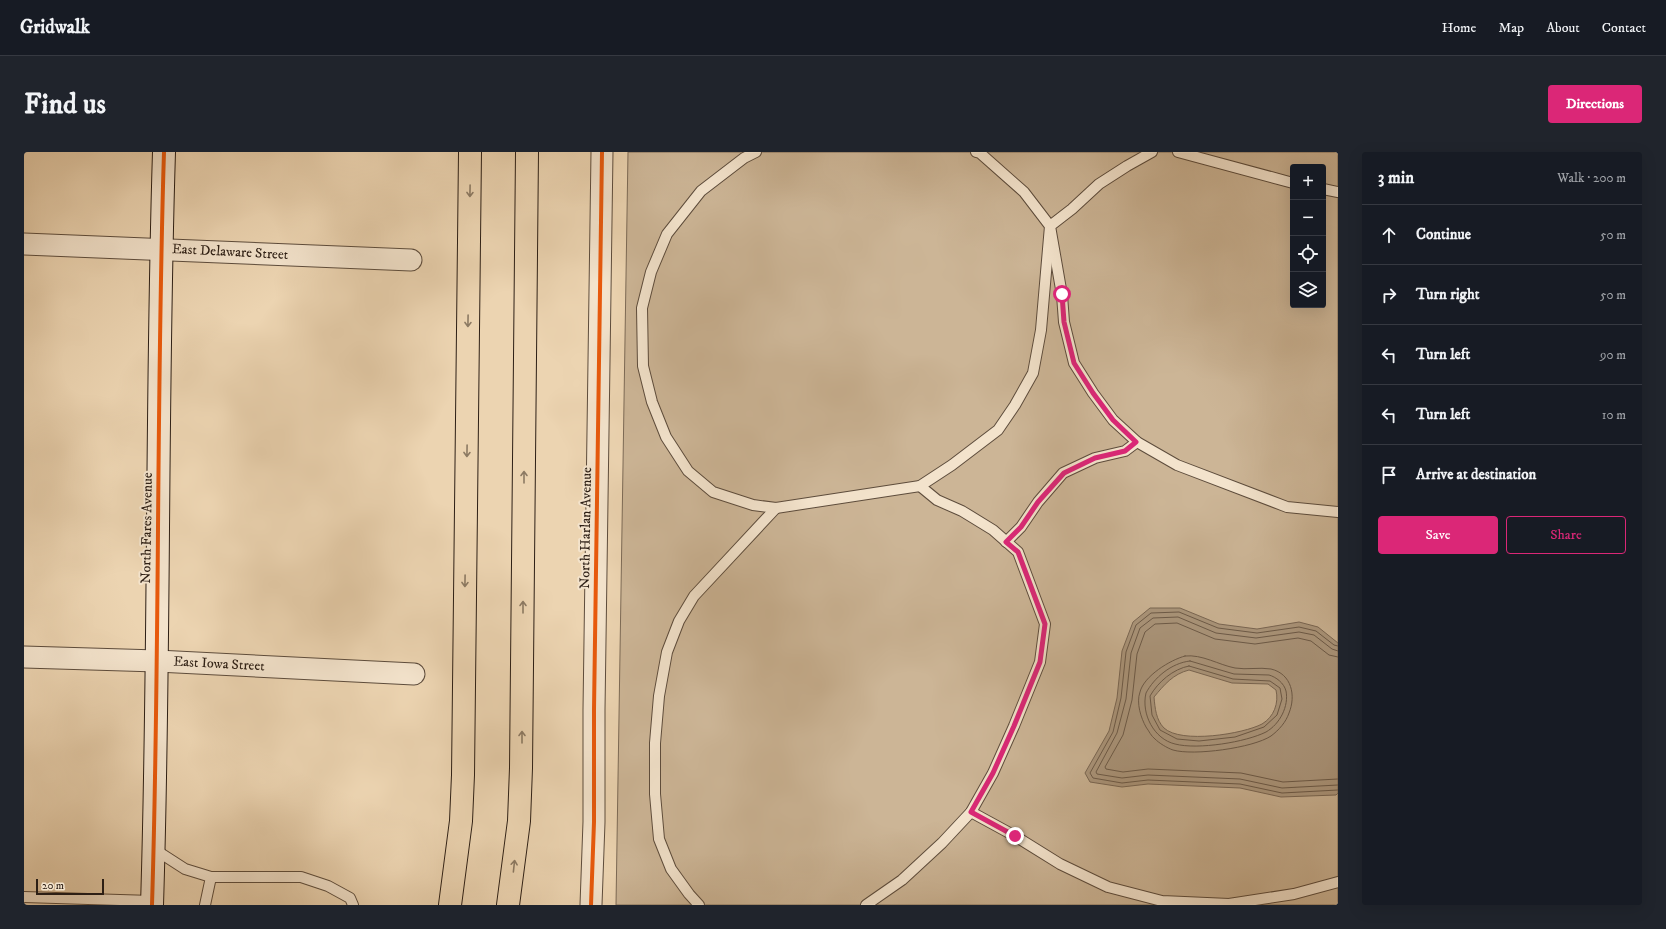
<!DOCTYPE html>
<meta charset="utf-8">
<style>
:root{--surface:#171b24;--page:#20242c;--text:#f1f3f6;--muted:#9ea1a6;--line:#363941;--accent:#db2777}
body{margin:0;font-family:"IM FELL DW Pica",serif;background:var(--page);color:var(--text)}
.controls{position:absolute;right:12px;top:12px;display:grid;overflow:hidden;border-radius:4px;box-shadow:0 4px 16px #0002}
.controls button{width:36px;height:36px;display:grid;place-items:center;padding:0;border:0;border-bottom:1px solid var(--line);background:var(--surface);color:var(--text);font:20px sans-serif}
.scale{position:absolute;left:12px;bottom:10px;width:68px;box-sizing:border-box;padding-left:4px;border:2px solid #2d1f15;border-top:0;font-size:11px;line-height:14px;white-space:nowrap;color:#2d1f15;-webkit-text-stroke:3px #f3e3cc;paint-order:stroke}
.stop{position:absolute;width:12px;height:12px;margin:-9px;border:3px solid #db2777;border-radius:50%;background:#fff}
.stop.end{background:#db2777;border-color:#fff;box-shadow:0 1px 4px #0008}
.list{margin:0;padding:0;list-style:none}
h2{display:flex;justify-content:space-between;align-items:center;height:52px;margin:0;padding:0 16px;font-size:17px}
h2 small{font-size:13px;font-weight:400;color:var(--muted)}
.list li{display:grid;grid-template-columns:26px 1fr auto;gap:12px;align-items:center;box-sizing:border-box;height:60px;padding:0 16px;border-top:1px solid var(--line)}
.list b{display:block;font-size:15px;white-space:nowrap}
.list em{font-size:13px;font-style:normal;color:var(--muted)}
.actions{display:flex;gap:8px;padding:12px 16px}
.actions a{flex:1;padding:9px 0;border:1px solid var(--accent);border-radius:4px;text-align:center;font-size:14px;color:var(--accent)}
.actions .main{background:var(--accent);color:#fff}
.icon{flex:none;width:22px;height:22px;fill:none;stroke:currentColor;stroke-width:2;stroke-linecap:round;stroke-linejoin:round}
.map{position:relative;flex:none;width:1314px;height:753px;overflow:hidden;border-radius:4px}
header{display:flex;align-items:center;gap:24px;box-sizing:border-box;height:56px;padding:0 20px;background:var(--surface);border-bottom:1px solid var(--line)}
header strong{font-size:19px}
nav{display:flex;gap:22px;margin-inline-start:auto;font-size:14px}
.intro{display:flex;align-items:center;justify-content:space-between;box-sizing:border-box;height:96px;padding:0 24px}
h1{margin:0;font-size:28px}
.button{padding:10px 18px;border-radius:4px;background:var(--accent);color:#fff;font-size:14px;font-weight:700}
main{display:flex;gap:24px;padding:0 24px}
aside{flex:1;background:var(--surface);border-radius:4px;box-shadow:0 4px 16px #0002}
.map>svg:first-child{display:block}
</style>
<header>
<strong>Gridwalk</strong>
<nav><a>Home</a><a>Map</a><a>About</a><a>Contact</a></nav>
</header>
<div class="intro"><h1>Find us</h1><a class="button">Directions</a></div>
<main>
<div class="map">
<svg width="1314" height="753" viewBox="0 0 1314 753">
<rect width="100%" height="100%" fill="#ecd4b1"/>
<filter id="stains"><feTurbulence type="fractalNoise" baseFrequency=".005" numOctaves="4"/><feColorMatrix values="0 0 0 0 .2 0 0 0 0 .09 0 0 0 0 .02 0 0 0 .5 -.17"/></filter>
<radialGradient id="worn" r=".72"><stop offset=".6" stop-color="#630" stop-opacity="0"/><stop offset="1" stop-color="#630" stop-opacity=".3"/></radialGradient>
<path fill="#ccb596" stroke="#7c6a56" fill-rule="evenodd" d="M604 0H1314V753H592ZM1269 15H1299V153H1269Z"/>
<path fill="#ab967c" stroke="#796653" fill-rule="evenodd" d="M1126 456H1156L1195 472 1233 477 1275 470 1294 475 1314 491V641L1312 643 1257 645 1216 636 1124 632 1098 635 1066 630 1061 621 1085 579 1093 546 1098 499 1109 470ZM1165 518 1208 531 1244 532 1252 538C1255 551 1250 565 1238 572 1219 582 1157 592 1140 576 1132 568 1131 556 1130 545 1140 533 1149 522 1165 518Z"/>
<g fill="none" stroke-linecap="round" stroke-linejoin="round">
<g stroke="#6c5a48" stroke-width="1">
<polyline points="1314,494 1310,493 1292,479 1275,475 1233,481 1194,476 1155,460 1127,461 1112,473 1102,500 1097,546 1089,580 1066,621 1069,626 1098,631 1124,628 1216,632 1258,641 1314,638"/>
<polyline points="1314,499 1308,497 1290,483 1275,480 1232,486 1192,481 1154,465 1129,466 1116,476 1107,501 1102,547 1093,581 1072,620 1073,622 1098,626 1124,623 1216,627 1258,636 1314,633"/>
<path d="M1161 504C1178 502 1195 513 1211 516 1223 518 1235 515 1247 517 1268 522 1272 544 1265 561 1262 570 1255 578 1247 584 1229 596 1169 604 1149 598 1143 596 1135 591 1131 587 1127 584 1125 579 1122 575 1117 566 1112 551 1116 540 1120 524 1146 508 1161 504Z"/>
<polyline points="1314,505 1305,503 1287,489 1274,486 1231,492 1191,487 1153,471 1131,472 1121,480 1113,502 1108,548 1099,583 1081,615 1082,617 1099,620 1124,617 1217,621 1259,630 1314,627"/>
<path d="M1166 509 1210 522 1245 523C1252 525 1260 531 1262 539 1265 554 1256 572 1242 580 1222 590 1174 598 1151 592 1130 587 1117 562 1122 541 1130 526 1147 511 1166 509Z"/>
<path d="M1165 514 1209 527 1246 529 1256 536 1258 547 1253 563 1240 575 1211 585 1175 589 1153 587 1136 578 1128 563 1126 544C1134 530 1149 517 1165 514Z"/>
</g>
<g stroke="#5d4c3c" stroke-width="12">
<g id="lane">
<polyline points="732,0 720,6 677,39 643,82 627,120 618,156 619,214 628,250 642,285 664,319 689,340 729,353 752,356 896,334 928,313 974,278 991,253 1009,221 1017,178 1026,74 1000,40 956,1 952,0"/>
<polyline points="1128,0 1103,14 1075,32 1048,57 1026,74 1038,143 1040,170 1050,211 1069,241 1089,268 1113,290 1153,313 1263,355 1314,360"/>
<polyline points="1154,0 1269,31"/>
<polyline points="1299,37 1314,40"/>
<polyline points="982,390 997,375 1014,350 1039,321 1071,306 1101,299 1113,290"/>
<polyline points="947,660 991,684 1036,712 1084,735 1138,749 1205,752 1270,742 1314,730"/>
<polyline points="130,697 161,717 187,725"/>
<polyline points="0,745 128,749"/>
<polyline points="181,753 187,725 277,725 304,734 326,746 329,753"/>
<polyline points="675,753 665,742 647,717 635,687 631,642 631,591 635,544 643,500 655,469 670,444 752,356"/>
<polyline points="842,753 878,728 918,691 947,660 969,621 990,574 1016,510 1021,472 994,400 969,378 938,359 913,348 896,334"/>
</g>
</g>
<g stroke="#5d4c3c" stroke-width="23">
<g id="street">
<polyline points="0,92 387,108"/>
<polyline points="0,505 133,509 390,522"/>
<polyline points="567,753 570,670 570,558 578,0"/>
</g>
</g>
<g stroke="#2d1f15" stroke-width="24">
<path id="secondary" d="M128 753C136 502 132 251 140 0"/>
</g>
<g stroke="#2d1f15" stroke-width="24">
<g id="highway">
<polyline points="426,753 437,669 439,623 446,0"/>
<polyline points="484,753 495,669 497,616 503,0"/>
</g>
</g>
<use href="#lane" stroke="#f3e3cc" stroke-width="10"/>
<use href="#street" stroke="#f3e3cc" stroke-width="21"/>
<use href="#secondary" stroke="#f3e3cc" stroke-width="22"/>
<use href="#highway" stroke="#ecd4b1" stroke-width="22"/>
<g stroke="#f3e3cc" stroke-width="6">
<g id="cycleway">
<path d="M128 753C136 502 132 251 140 0"/>
<polyline points="567,753 570,670 570,558 578,0"/>
</g>
</g>
<use href="#cycleway" stroke="#e8590c" stroke-width="4"/>
</g>
<defs><path id="oneway-shaft" d="M-6 0H5M1.5-3L5.5 0L1.5 3" fill="none" stroke-width="1.6" stroke-linecap="round" stroke-linejoin="round"/></defs>
<g stroke="#8c7a63">
<use href="#oneway-shaft" transform="translate(446 39) rotate(91)"/>
<use href="#oneway-shaft" transform="translate(444 169) rotate(91)"/>
<use href="#oneway-shaft" transform="translate(443 299) rotate(91)"/>
<use href="#oneway-shaft" transform="translate(500 325) rotate(-90)"/>
<use href="#oneway-shaft" transform="translate(441 429) rotate(91)"/>
<use href="#oneway-shaft" transform="translate(499 455) rotate(-90)"/>
<use href="#oneway-shaft" transform="translate(498 585) rotate(-90)"/>
<use href="#oneway-shaft" transform="translate(490 714) rotate(-84)"/>
</g>
<g fill="none" stroke-linecap="round" stroke-linejoin="round">
<polyline stroke="#db2777" stroke-width="5" points="991,684 947,660 969,621 990,574 1016,510 1021,472 994,400 982,390 997,375 1014,350 1040,321 1071,306 1101,299 1112,290 1089,268 1069,241 1050,211 1040,170 1038,142"/>
</g>
<g text-anchor="middle" dominant-baseline="central" stroke-width="4" stroke-linejoin="round" paint-order="stroke">
<g font-size="14" fill="#2d1f15" stroke="#f3e3cc">
<text transform="translate(206 100) rotate(3)">East Delaware Street</text>
<text transform="translate(123 376) rotate(-89)">North Fares Avenue</text>
<text transform="translate(562 376) rotate(-89)">North Harlan Avenue</text>
<text transform="translate(195 512) rotate(3)">East Iowa Street</text>
</g>
</g>
<rect width="100%" height="100%" filter="url(#stains)"/>
<rect width="100%" height="100%" fill="url(#worn)"/>
</svg>
<div class="controls">
<button>+</button>
<button>−</button>
<button><svg class="icon" aria-label="locate" viewBox="0 0 24 24"><circle cx="12" cy="12" r="6"/><path d="M12 2v4M12 18v4M2 12h4M18 12h4"/></svg></button>
<button><svg class="icon" aria-label="layers" viewBox="0 0 24 24"><path d="M12 4l9 5-9 5-9-5zM3 14l9 5 9-5"/></svg></button>
</div>
<div class="scale">20 m</div>
<div class="stop" style="left:1038px;top:142px"></div>
<div class="stop end" style="left:991px;top:684px"></div>
</div>
<aside>
<h2>3 min<small>Walk · 200 m</small></h2>
<ul class="list">
<li><svg class="icon" aria-label="ahead" viewBox="0 0 24 24"><path d="M12 20V5M6 11l6-6 6 6"/></svg><div><b>Continue</b></div><em>50 m</em></li>
<li><svg class="icon" aria-label="right" viewBox="0 0 24 24"><path d="M7 20v-9h11M14 6l5 5-5 5"/></svg><div><b>Turn right</b></div><em>50 m</em></li>
<li><svg class="icon" aria-label="left" viewBox="0 0 24 24"><path d="M17 20v-9H6M10 6l-5 5 5 5"/></svg><div><b>Turn left</b></div><em>90 m</em></li>
<li><svg class="icon" aria-label="left" viewBox="0 0 24 24"><path d="M17 20v-9H6M10 6l-5 5 5 5"/></svg><div><b>Turn left</b></div><em>10 m</em></li>
<li><svg class="icon" aria-label="arrive" viewBox="0 0 24 24"><path d="M6 21V4h12l-3 4 3 4H6"/></svg><div><b>Arrive at destination</b></div></li>
</ul>
<div class="actions"><a class="main">Save</a><a>Share</a></div>
</aside>
</main>
